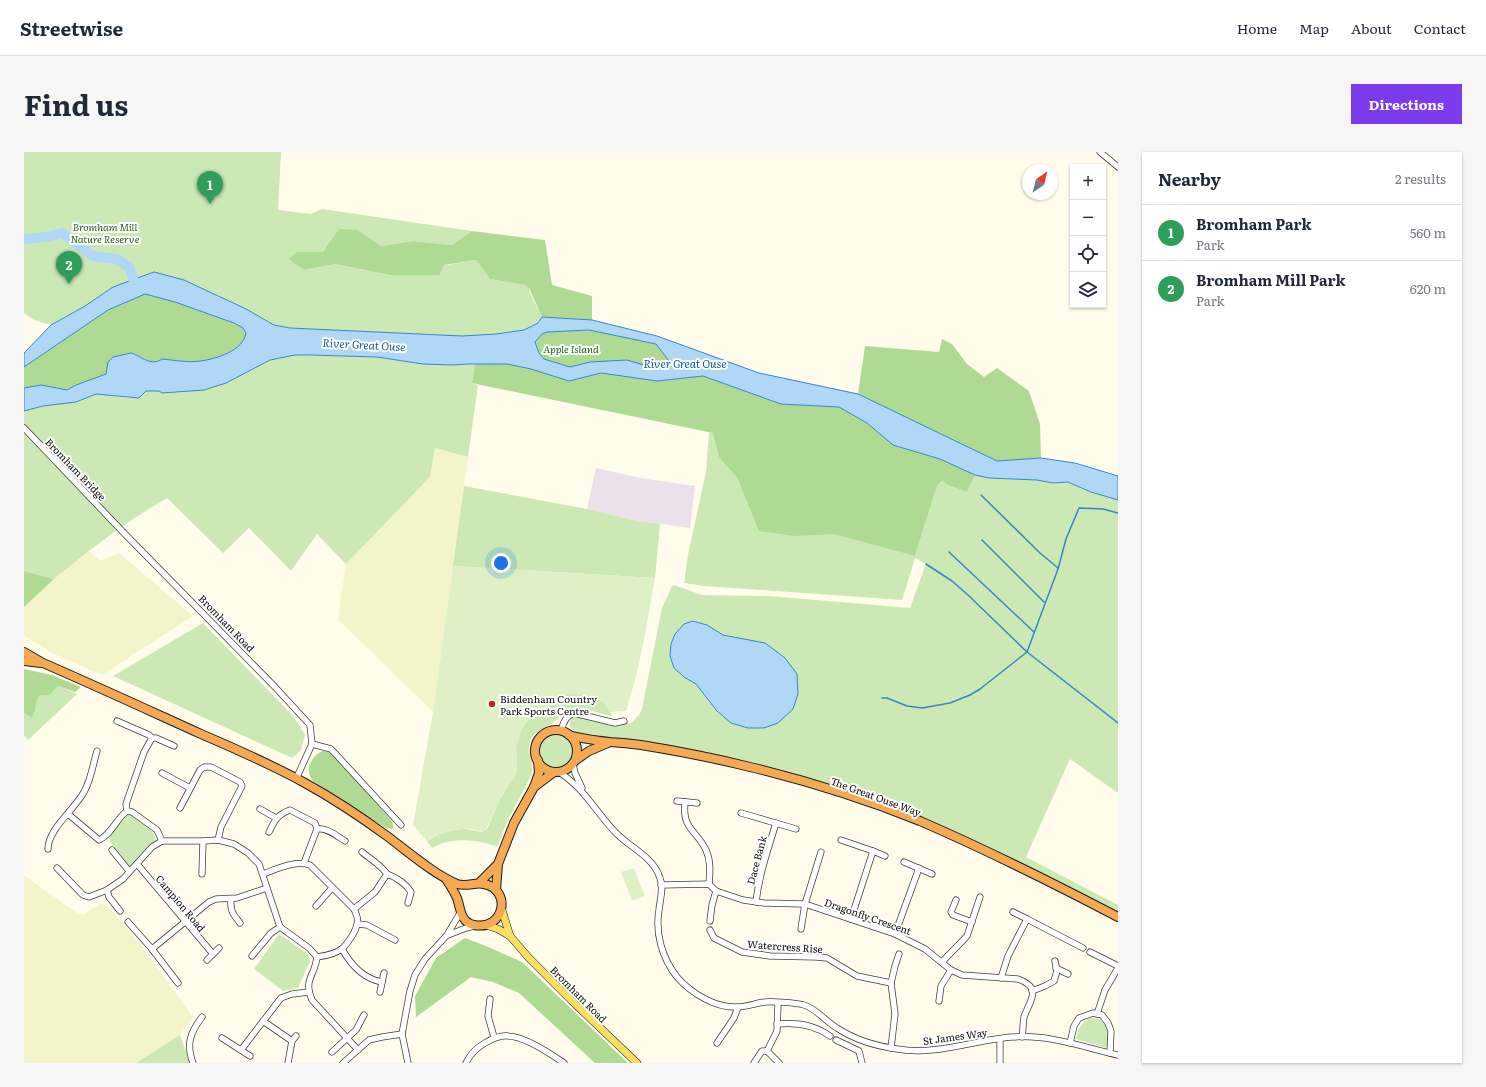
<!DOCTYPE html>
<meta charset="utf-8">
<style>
:root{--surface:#fff;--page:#f6f6f7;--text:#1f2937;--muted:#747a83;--line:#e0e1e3;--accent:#7c3aed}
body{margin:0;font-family:Literata,serif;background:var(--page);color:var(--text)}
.controls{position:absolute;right:12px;top:12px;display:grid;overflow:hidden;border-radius:0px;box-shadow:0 1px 3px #0004}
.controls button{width:36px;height:36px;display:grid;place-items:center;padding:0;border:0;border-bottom:1px solid var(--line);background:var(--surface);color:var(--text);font:20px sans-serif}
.compass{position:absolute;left:998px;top:12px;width:36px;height:36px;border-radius:50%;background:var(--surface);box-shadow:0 1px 3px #0004;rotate:35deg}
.you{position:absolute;left:477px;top:411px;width:14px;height:14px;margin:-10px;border:3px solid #fff;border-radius:50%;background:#1a73e8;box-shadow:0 0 0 6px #1a73e833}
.badge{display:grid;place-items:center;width:26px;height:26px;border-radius:50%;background:var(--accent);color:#fff;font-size:13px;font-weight:700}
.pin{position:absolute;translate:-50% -33px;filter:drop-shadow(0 1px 2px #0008)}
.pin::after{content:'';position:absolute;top:21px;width:14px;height:12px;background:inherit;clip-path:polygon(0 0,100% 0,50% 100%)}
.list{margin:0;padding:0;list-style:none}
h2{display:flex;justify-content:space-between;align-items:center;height:52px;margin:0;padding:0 16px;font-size:17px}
h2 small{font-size:13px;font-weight:400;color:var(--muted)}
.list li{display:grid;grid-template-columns:26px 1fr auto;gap:12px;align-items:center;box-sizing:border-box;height:56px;padding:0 16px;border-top:1px solid var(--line)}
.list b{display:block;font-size:15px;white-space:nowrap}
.list p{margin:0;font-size:13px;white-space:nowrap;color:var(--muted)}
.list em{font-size:13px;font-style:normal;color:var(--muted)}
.icon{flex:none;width:22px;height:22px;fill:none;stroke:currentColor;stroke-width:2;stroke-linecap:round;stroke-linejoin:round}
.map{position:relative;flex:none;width:1094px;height:911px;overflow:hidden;border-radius:0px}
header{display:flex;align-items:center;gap:24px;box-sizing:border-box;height:56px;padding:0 20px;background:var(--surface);border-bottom:1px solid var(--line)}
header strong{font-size:19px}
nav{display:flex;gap:22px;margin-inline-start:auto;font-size:14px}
.intro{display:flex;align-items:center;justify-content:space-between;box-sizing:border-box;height:96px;padding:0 24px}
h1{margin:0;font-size:28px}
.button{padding:10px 18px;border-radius:0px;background:var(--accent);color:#fff;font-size:14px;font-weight:700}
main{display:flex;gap:24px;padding:0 24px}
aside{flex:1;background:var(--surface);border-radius:0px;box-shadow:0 1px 3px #0004}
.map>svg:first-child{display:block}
</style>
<header>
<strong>Streetwise</strong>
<nav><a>Home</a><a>Map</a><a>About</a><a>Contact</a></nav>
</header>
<div class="intro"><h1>Find us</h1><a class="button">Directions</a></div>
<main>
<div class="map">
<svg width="1094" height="911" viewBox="0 0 1094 911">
<rect width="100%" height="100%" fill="#fffceb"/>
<polygon fill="#ebe0eb" points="572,316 616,326 671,334 666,376 610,368 563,357"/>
<g fill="#f4f4cb">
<polygon points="411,296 444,305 409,560 314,467 322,412 406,325"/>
<polygon points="64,398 76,409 95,401 169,464 78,523 28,501 0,484 0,455 30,427"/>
<polygon points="0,723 50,759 59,763 75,752 79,752 84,755 106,779 169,865 156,883 112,911 0,911"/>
</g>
<g fill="#cce9b5">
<polygon points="0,0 257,0 254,58 287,62 298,57 448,79 427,93 389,89 357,94 334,78 299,100 273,100 264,107 280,118 311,112 366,123 452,108 466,127 501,133 505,136 506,141 518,165 514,171 500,178 472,182 438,184 266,176 250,173 222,157 193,144 89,135 61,154 27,173 10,168 0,161"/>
<path d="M271 203 353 205 400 212 428 213 451 212 448 231 454 233 444 305 411 296 406 325 322 412 293 382 267 419 225 376 199 401 143 346C103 369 66 397 30 427L0 419V259L19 254 52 250 72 242 106 246 122 239 180 238 202 231 246 208Z"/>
<path d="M685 280 692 282 790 375 891 404 910 344 913 334 918 329 924 333 943 340 951 323 965 326 1013 328 1029 331 1044 330 1067 340 1094 348V641L1046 607 1002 705 1094 753V761C1029 727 964 692 896 665 835 641 772 621 708 606 663 596 618 588 571 585V582C562 582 550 582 545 573L547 568 545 566 549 563 592 573 604 570 606 572 615 563 618 557 638 456 648 434 650 433 678 443 745 444 886 456 902 412 891 406 878 448 680 434 660 431 664 403 682 320Z"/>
<polygon points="440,334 563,357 610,368 636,372 631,426 429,414"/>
<polygon points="179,471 270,565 281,583 277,598 268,606 89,524"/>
<path d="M34 534 53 542 4 588 0 583V561L8 566C14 556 9 553 16 543H26Z"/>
<path d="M542 542H553L579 549 588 563 587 564C576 562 563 556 551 556 542 556 537 565 530 570 520 577 510 577 506 591 503 602 510 611 508 622L483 670 473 695C453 687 427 685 408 696L403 689 415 682 428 678 440 677 458 680 463 677 476 647 493 620 492 594 495 583 501 571 509 563Z"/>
<circle cx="532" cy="599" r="17"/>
<polygon points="103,662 106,662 129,680 132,689 106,715 85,688 87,680"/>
<polygon points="255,782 284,802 286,809 274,836 259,839 230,817"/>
<path d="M1066 866C1076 866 1086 872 1085 883 1085 887 1083 892 1082 896L1052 887C1054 877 1056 871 1066 866Z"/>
<polygon points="156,883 166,911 112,911"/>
</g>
<g fill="#afda94">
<polygon points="315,77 334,78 357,94 389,89 427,93 448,79 521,88 528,133 568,144 568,168 518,165 505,136 501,133 466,127 452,108 420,113 415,123 366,123 311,112 280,118 264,107 273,100 299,100"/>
<path d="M121 142 151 150 210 171 219 176 222 181C219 199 192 207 176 209 165 211 150 208 138 207 127 215 118 204 107 201L84 210 82 222 52 233 43 238 17 233 0 236V215L84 158Z"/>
<polygon points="565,178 632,192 645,209 637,216 623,214 566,210 546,215 520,207 515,201 511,190 518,182 523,180"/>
<polygon points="918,187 928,192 943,212 960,225 973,216 1005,239 1016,272 1017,306 973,309 834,242 841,194 915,200"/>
<polygon points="451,212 483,212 507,217 545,229 577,221 633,229 679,224 757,252 815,255 843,271 869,293 916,307 951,323 943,340 924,333 918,329 913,334 891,404 810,382 772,384 735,379 713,325 695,305 689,281 448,231"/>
<polygon points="0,419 30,427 0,455"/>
<path d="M0 517 28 523 57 535 51 540 34 534 26 543H16C9 553 14 556 8 566L0 561Z"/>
<path d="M298 599 305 600 311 604 366 667 369 671V676L367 677 362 676 289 629C280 618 287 605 298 599Z"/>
<polygon points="441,786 462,794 498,810 604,911 571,911 495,841 469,830 447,825 392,865 391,844 412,806"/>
</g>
<g fill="#dff0c7">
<path d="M429 414 631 426C623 471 616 516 602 559L586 560 579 549 553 542H542L505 567 498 577 492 594 493 620 476 647 461 679C455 680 451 678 445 677 430 676 415 680 403 689L389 673 409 560Z"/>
<polygon points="610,716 621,744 608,749 597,720"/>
</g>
<g fill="#b0d7f6" stroke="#3686cd" fill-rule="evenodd">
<path d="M130 120 160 128 222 157 250 173 266 176 438 184 472 182 500 178 514 171 518 165 568 168 633 184 735 221 834 242 973 309 1017 306 1051 311 1094 324V348L1067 340 1044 330 1029 331 1013 328 965 326 951 323 916 307 869 293 843 271 815 255 757 252 679 224 633 229 577 221 545 229 507 217 483 212H444L428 213 399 212 353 205 286 203H271L246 208 202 231 180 238 138 241 135 239H122L115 246 72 242 52 250 19 254 0 259V236L17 233 43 238 52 233 82 222 84 210 89 205 107 201C117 204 127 215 138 207 150 208 165 211 176 209 192 207 219 199 222 181L219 176 210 171 151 150 121 142 84 158 0 215V201L27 173 61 154 89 135ZM565 178 632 192 645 209 637 216 623 214 603 208 566 210 546 215 520 207 515 201 511 190 518 182 523 180Z"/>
<polygon points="669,469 683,473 699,483 741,491 761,506 773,522 774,542 769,557 754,571 740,576 724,576 707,571 693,559 672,532 660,525 650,516 646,504 647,492 651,482 660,472"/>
</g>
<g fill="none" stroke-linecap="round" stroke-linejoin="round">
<g stroke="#3686cd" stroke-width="1.5">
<polyline points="957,343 1016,401 1034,416"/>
<polyline points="958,388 1020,450"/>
<polyline points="925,400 1010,480"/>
<polyline points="902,412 928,429 944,443 1003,500 1094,571"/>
<polyline points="858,546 863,546 883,554 898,556 926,551 946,543 956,537 1003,500 1034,417 1042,387 1055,356 1079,357 1094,361"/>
</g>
<polyline stroke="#b0d7f6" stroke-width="10" points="0,87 22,85 38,81 69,104 93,107 105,115 113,138"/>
<g stroke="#3f3f3f" stroke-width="7">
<g id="minor">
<polyline points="1076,0 1094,15"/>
<polyline points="0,276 99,380 251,535 286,573 288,592 272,627"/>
<polyline points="93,569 125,583 128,586 132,586 150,594"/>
<path d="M537 579C539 571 542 563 550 561L591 571 600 569"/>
<polyline points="128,586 120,600 102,652 103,659 108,660 133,678 138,689"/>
<polyline points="288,592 307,597 377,673"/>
<polyline points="549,612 551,621 558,636"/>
<path d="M535 620C561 637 571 659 591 680 606 696 629 704 636 726 640 736 636 747 635 758 631 781 638 806 653 825 667 841 691 856 713 855 722 855 732 851 741 850 748 849 773 851 780 853 793 857 802 870 813 876 831 888 852 894 873 897 911 904 950 888 988 885 1024 882 1059 895 1094 903"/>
<polyline points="138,621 166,636"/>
<polyline points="653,649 673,651"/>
<path d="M661 650C658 678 672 677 682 698 687 709 686 720 685 732"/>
<polyline points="156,656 176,618 180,615 187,615 216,630 218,634 197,675 194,688"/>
<polyline points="236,657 252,666"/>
<polyline points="717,661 772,677"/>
<path d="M44 662 75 688C87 683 92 667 103 659"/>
<path d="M293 677C302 675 313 684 321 689"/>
<path d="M245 680C251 668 253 663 266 658L291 671 293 677 280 711"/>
<polyline points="817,688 849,699 827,767"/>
<path d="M24 697C24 677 51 657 60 640 67 628 69 612 73 599"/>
<polyline points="88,698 105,719"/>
<polyline points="849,699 861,704"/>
<path d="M338 700C346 707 357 713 363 722 372 725 382 732 387 740L384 751"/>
<polyline points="880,710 908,722"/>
<polyline points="113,712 189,802"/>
<path d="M33 716 59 743 65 745 83 738 99 727 128 695 138 689H179L194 688 210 692 224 701 235 712 256 775 285 796 293 805C291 824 279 827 288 848L334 898"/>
<polyline points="178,722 179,689"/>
<path d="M239 722C253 717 270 708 286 713L330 757C332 761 335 767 333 772 332 779 324 791 319 796 312 802 301 804 293 805"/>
<path d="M637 733 685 732 692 739 719 748 740 751 781 752 871 782 901 797 927 818 938 823 994 827C1019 836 1006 848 1000 865 999 872 999 878 998 885"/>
<polyline points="83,738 85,745 96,759"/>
<path d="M207 747C206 759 209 762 216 771"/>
<polyline points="932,748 927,760 929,763 948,770"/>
<path d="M732 750C735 723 744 697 752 671"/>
<polyline points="292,754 308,736"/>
<polyline points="330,757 351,740 363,722"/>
<polyline points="989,760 1003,767"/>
<polyline points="686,769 688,753 692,739"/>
<polyline points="104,770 128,797 154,831"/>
<polyline points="334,772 343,773 371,788"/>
<polyline points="777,777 781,752 797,700"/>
<polyline points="686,778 690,786 718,800 746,804 792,805 803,806 833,824 867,831 871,862 867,896"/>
<polyline points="871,782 895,716"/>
<polyline points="424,783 442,776 451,774"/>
<polyline points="128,797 185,750 192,747 213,746 243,736"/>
<path d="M318 797C327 813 340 827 358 830"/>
<polyline points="1066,800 1094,814"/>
<polyline points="228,804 247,781 256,775"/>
<polyline points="183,808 195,796"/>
<polyline points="918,810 943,784 956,745"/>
<polyline points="1032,816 1044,822"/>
<polyline points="977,826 984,804 1003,767 1059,796"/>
<polyline points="867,831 871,814 875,802"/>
<polyline points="1008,839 1021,834 1030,829 1033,819 1031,809"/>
<polyline points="356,840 360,821"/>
<polyline points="466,847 464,864 470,885"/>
<polyline points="915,849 917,834 927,818"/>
<polyline points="1073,862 1081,838 1094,816"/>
<polyline points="239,869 268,889"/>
<path d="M753 872C772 870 791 873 806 884"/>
<polyline points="198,886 226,904"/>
<polyline points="812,888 835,899 838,911"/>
<polyline points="693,891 710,866 714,855"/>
<polyline points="1046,891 1050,874 1055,866 1069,861 1078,863 1084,871 1087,879 1086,901"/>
<polyline points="217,898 257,846 268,842 285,840"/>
<polyline points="743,899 753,879 754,851"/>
<polyline points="743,899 755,911"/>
<polyline points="308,900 332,878 340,863"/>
<path d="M169 911C162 892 166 881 178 865"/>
<polyline points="264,911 268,889 272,884"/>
<polyline points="319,911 345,888 358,885 378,882"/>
<polyline points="384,911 378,882 386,839 391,823 401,807 423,783 436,761"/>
<path d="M442 911C446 902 452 896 461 891 468 887 476 883 484 884 500 884 527 902 540 911"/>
<polyline points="730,911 738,899 743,899"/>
<polyline points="976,911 976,887"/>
</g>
</g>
<g stroke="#1d1d1d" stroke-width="8">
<g id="major">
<polyline points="478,758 486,784"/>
<polyline points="462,773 474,777 486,784 505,806 548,849 613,911"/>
</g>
</g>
<g stroke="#1d1d1d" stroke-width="10">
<g id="highway">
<path d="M0 500 19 511C72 534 124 558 177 582 212 597 248 613 281 631 310 647 337 665 363 684 383 699 411 723 433 732 443 735 451 730 460 732 488 737 481 779 450 773 436 770 437 757 433 746 430 739 426 733 422 727"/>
<polyline points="0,509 17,511"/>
<circle cx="532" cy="599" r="21"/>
<path d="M545 583C569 590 593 590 617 593 654 599 690 606 726 615 784 629 841 647 896 669 963 698 1029 731 1094 765"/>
<polyline points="552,608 565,599 584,591"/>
<polyline points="510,635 530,620"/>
<polyline points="455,731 474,712"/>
<polyline points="472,738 474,712 490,671 510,635 515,621 514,608"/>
</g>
</g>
<use href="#minor" stroke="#fff" stroke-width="5.5"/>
<use href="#major" stroke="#f9df61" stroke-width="7"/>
<use href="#highway" stroke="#f5a953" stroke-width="8"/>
</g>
<circle fill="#bc2824" stroke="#fff" stroke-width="1.5" cx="468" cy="552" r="4"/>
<g text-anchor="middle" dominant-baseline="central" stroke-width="4" stroke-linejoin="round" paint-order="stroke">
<g font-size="10" font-style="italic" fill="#26631d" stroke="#fff">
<text x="81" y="74">Bromham Mill<tspan x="81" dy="12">Nature Reserve</tspan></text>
<text x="547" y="196">Apple Island</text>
</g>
<g font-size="10" fill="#0c0c0c" stroke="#fff">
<text transform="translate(52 317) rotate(46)">Bromham Bridge</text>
<text transform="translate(203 471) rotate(46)">Bromham Road</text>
<text transform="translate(852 644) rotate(20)">The Great Ouse Way</text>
<text transform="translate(732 708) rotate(-75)">Dace Bank</text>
<text transform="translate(157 751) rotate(50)">Campion Road</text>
<text transform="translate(844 764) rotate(19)">Dragonfly Crescent</text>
<text transform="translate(761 794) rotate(4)">Watercress Rise</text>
<text transform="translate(555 842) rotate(45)">Bromham Road</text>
<text transform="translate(931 884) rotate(-8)">St James Way</text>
</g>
<g font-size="10" fill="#0c0c0c" stroke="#fff" text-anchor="start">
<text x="476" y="546">Biddenham Country<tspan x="476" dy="12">Park Sports Centre</tspan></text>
</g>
<g font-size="11" font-style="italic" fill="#15589d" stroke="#fff">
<text transform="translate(340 192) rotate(3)">River Great Ouse</text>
<text x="661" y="211">River Great Ouse</text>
</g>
</g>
</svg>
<div class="controls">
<button>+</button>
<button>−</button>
<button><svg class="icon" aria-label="locate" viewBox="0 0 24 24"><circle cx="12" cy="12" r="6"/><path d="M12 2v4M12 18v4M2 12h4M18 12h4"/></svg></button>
<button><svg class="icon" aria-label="layers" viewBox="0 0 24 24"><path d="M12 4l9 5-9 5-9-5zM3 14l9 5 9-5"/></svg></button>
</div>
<svg class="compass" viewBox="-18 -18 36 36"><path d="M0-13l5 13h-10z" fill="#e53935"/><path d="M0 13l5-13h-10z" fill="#747a83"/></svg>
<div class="you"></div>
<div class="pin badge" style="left:186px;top:52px;background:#2e9e5b">1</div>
<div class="pin badge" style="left:45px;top:132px;background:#2e9e5b">2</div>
</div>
<aside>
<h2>Nearby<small>2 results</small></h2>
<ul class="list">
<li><span class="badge" style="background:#2e9e5b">1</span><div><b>Bromham Park</b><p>Park</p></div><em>560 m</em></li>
<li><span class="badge" style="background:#2e9e5b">2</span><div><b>Bromham Mill Park</b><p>Park</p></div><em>620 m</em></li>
</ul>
</aside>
</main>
